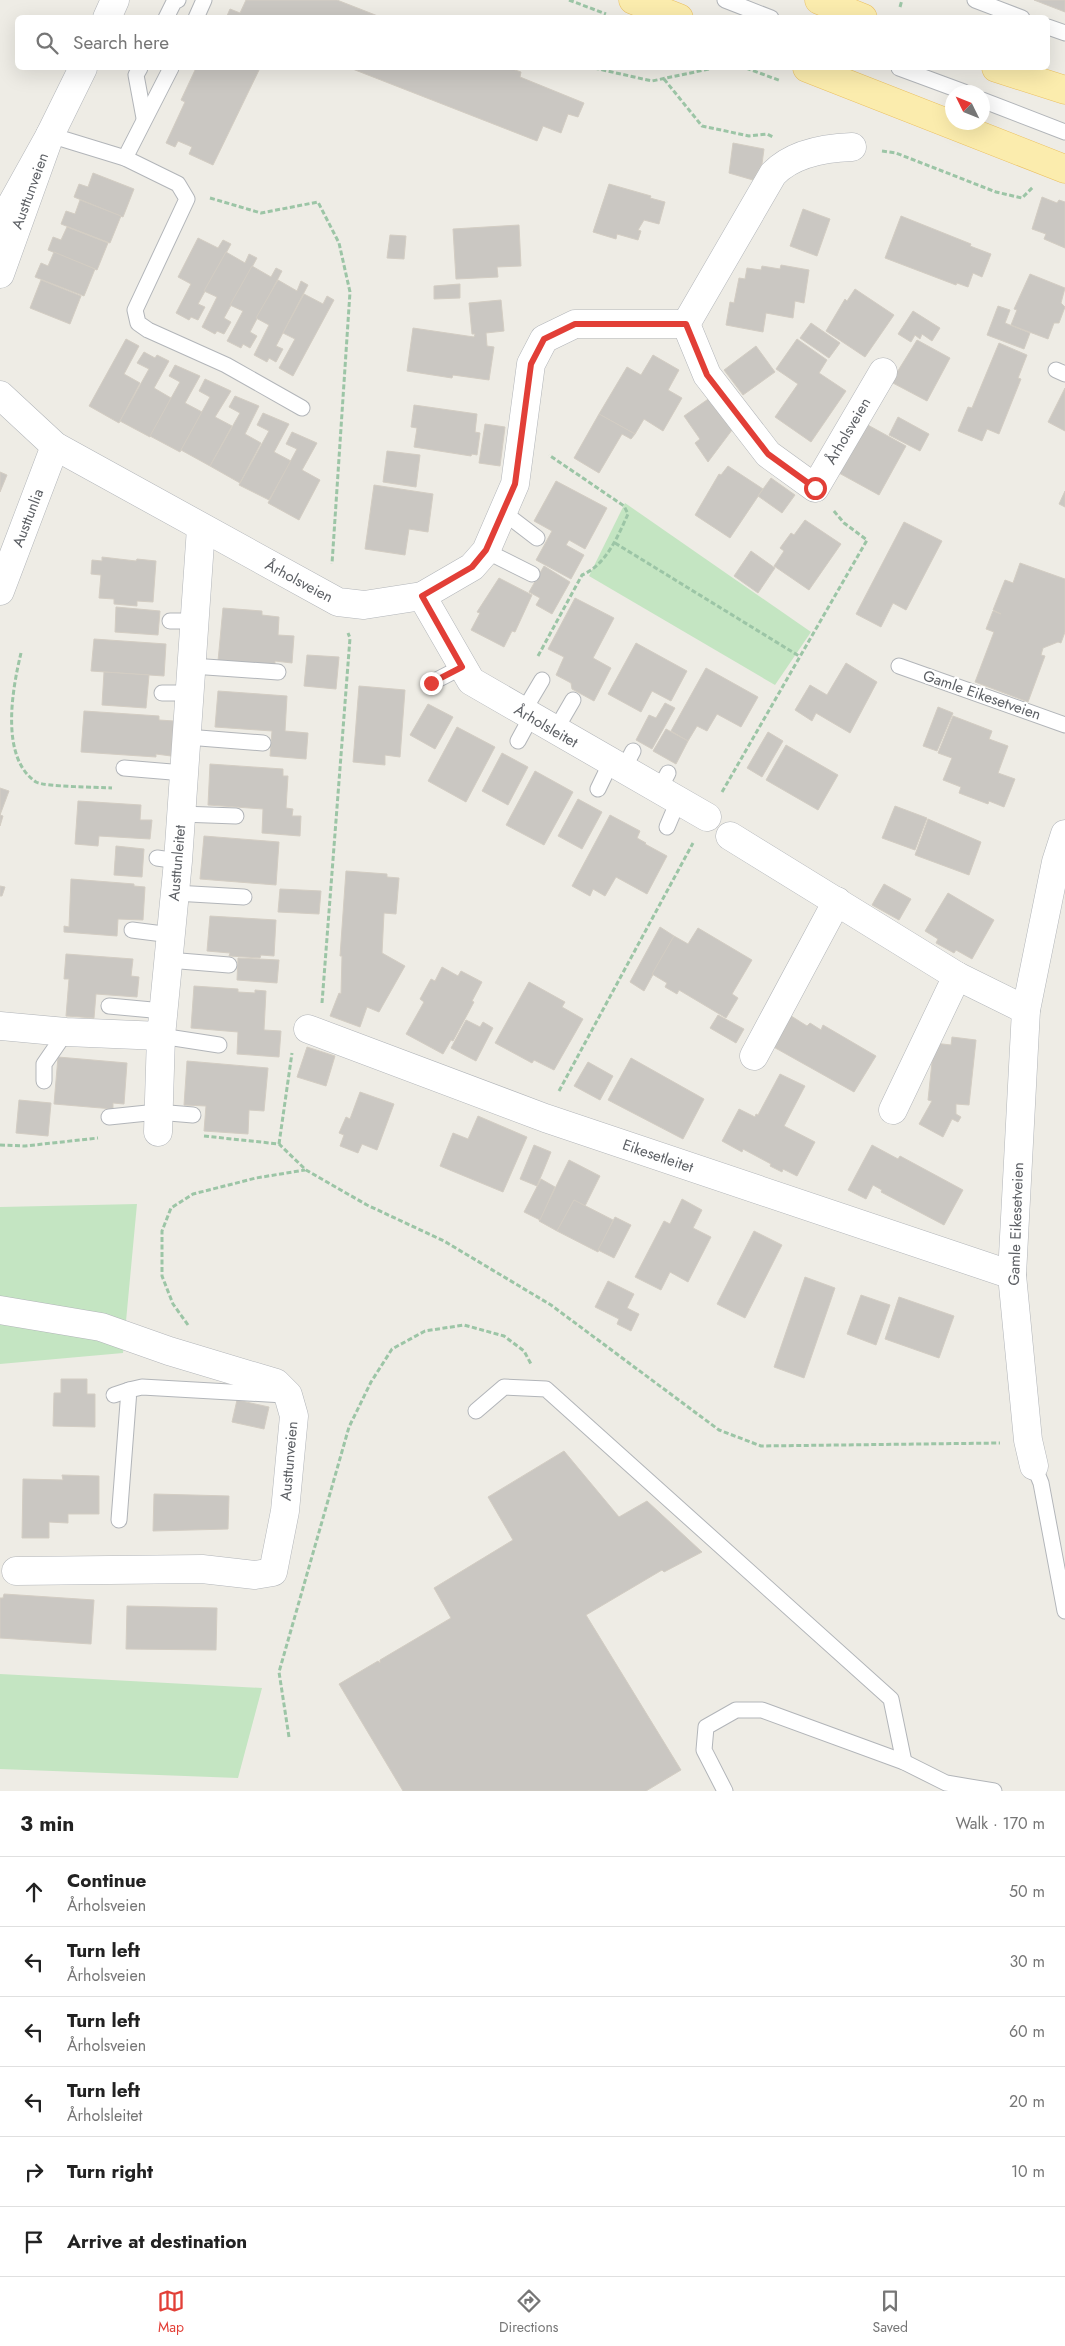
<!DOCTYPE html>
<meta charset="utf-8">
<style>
:root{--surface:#fff;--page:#f2f2f2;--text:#222;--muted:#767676;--line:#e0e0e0;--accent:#e23f37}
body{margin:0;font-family:Jost,sans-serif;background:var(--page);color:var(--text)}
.compass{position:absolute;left:945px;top:85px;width:45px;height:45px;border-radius:50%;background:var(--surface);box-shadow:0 5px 20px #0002;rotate:313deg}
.stop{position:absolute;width:15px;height:15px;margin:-11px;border:4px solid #e23f37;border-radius:50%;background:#fff}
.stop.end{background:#e23f37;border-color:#fff;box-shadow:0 1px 5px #0008}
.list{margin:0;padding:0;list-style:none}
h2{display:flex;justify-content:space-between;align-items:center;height:65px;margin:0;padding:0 20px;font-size:21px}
h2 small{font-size:16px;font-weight:400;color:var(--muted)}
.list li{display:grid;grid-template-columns:32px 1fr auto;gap:15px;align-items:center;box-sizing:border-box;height:70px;padding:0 20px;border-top:1px solid var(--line)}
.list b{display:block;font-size:19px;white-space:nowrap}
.list p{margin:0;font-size:16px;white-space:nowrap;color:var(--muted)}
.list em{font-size:16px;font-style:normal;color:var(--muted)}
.icon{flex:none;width:28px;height:28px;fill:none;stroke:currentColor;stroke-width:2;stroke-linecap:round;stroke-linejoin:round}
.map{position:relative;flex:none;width:1065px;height:1791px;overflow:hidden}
.search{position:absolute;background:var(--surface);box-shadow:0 5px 20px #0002;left:15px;right:15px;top:15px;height:55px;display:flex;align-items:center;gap:12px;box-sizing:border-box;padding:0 18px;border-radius:8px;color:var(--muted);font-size:19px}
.sheet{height:485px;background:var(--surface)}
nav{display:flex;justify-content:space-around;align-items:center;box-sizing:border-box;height:70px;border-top:1px solid var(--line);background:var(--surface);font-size:14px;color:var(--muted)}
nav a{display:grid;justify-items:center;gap:2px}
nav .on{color:var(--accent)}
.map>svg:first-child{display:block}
</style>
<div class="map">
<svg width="1065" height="1791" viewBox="0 0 1065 1791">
<rect width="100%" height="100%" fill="#eeece5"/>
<g fill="#c4e5c2">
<polygon points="625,503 811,632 775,685 589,576"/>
<polygon points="137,1204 123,1353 0,1364 0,1207"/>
<polygon points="0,1674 262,1688 238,1778 0,1769"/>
</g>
<g fill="#cac7c2" stroke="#d3cdc3">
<polygon points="246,0 337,0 383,18 226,18 230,9 240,13"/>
<polygon points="1034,0 1065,0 1065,12"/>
<polygon points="196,68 260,68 213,165 189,154 192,147 178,141 175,147 166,143 185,102 181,100"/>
<polygon points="350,68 509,68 521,72 520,77 584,103 578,117 568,114 561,133 543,126 537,141"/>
<polygon points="733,143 764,149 762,164 753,180 729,173"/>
<polygon points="93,173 134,189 123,217 74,197 79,184 88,187"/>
<polygon points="609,184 651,196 650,198 665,202 659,224 644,220 638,230 641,231 638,240 617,234 616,239 593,232"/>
<polygon points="1042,197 1057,203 1059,200 1065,202 1065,248 1044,239 1046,234 1032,229"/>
<polygon points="80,200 121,216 110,243 61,224 66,211 75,214"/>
<polygon points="803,209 830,219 817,256 790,246"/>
<polygon points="901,216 971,244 970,246 991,254 982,277 973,273 968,287 957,283 956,285 885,258"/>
<polygon points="519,225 521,266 497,267 498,277 456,279 453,229"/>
<polygon points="67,227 108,243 97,270 48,250 53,237 61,240"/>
<polygon points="390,235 406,236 404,259 387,258"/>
<polygon points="198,238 218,248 223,240 231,244 198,304 205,307 198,320 191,317 189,320 176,313 191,284 178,277"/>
<polygon points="54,252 95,269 84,296 35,277 41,263 48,266"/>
<polygon points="226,252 245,263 249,254 257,258 224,318 231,322 224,334 217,331 215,334 202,327 217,297 204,291"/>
<polygon points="781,265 809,270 804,303 795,301 793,318 766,313 763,332 726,325 730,302 734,303 739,278 745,279 747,268 761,270 762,266 780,269"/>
<polygon points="252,266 271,277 276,268 282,271 250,332 257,336 250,348 243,344 241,348 227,341 243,311 230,305"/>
<polygon points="1030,274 1065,288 1061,303 1065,307 1059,323 1054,323 1048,339 1011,325 1017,310 1014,309"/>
<polygon points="41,280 81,296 70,324 30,308"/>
<polygon points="278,280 297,291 301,281 308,285 276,346 283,349 276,362 269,358 267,362 254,355 269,325 256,318"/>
<polygon points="460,284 460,298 434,299 434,286"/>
<polygon points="855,289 894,315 865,357 826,331 845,299 847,301"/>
<polygon points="304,294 323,304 327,296 334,300 293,376 279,368 295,339 283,333"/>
<polygon points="501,300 504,331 486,333 487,346 494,347 489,380 453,375 452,378 407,371 413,328 474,337 475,334 472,334 469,303"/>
<polygon points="998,306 1010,310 1005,323 1030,333 1024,349 987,335"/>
<polygon points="913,311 940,328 932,341 922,334 920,339 915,335 911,342 898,334"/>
<polygon points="811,323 840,343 829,358 800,338"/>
<polygon points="126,339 139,346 124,374 140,383 119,423 89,406"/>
<polygon points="797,339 827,360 819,373 846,391 811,442 775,417 798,384 776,369"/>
<polygon points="917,340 950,358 927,401 891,382"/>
<polygon points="999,343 1027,355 1018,378 1021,379 999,434 987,429 982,441 958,431 968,407 972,408"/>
<polygon points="756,346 775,372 743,395 724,370"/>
<polygon points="144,352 155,358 157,355 169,361 154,388 171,398 150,437 120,421 149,369 137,363"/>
<polygon points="653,355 679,370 668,390 682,398 663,431 644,419 635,434 599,414 627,367 641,375"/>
<polygon points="175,365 200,376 185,403 202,412 180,452 150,436 180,382 169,376"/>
<polygon points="205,379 231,391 215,417 232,426 210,466 181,450 210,397 199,391"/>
<polygon points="1065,388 1065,431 1048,422"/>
<polygon points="714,395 735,426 708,462 695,443 700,439 684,416"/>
<polygon points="235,396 259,406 245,434 261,443 240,483 210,466 240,413 229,407"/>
<polygon points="414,405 477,414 475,432 480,433 477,455 472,454 471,456 414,447 417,428 411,427"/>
<polygon points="263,413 289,424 274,452 291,461 269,500 239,485 269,431 257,425"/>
<polygon points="599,414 635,434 631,439 622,434 599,473 574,458"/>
<polygon points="898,417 929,434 920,451 889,435"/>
<polygon points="485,424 505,427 500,466 479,463"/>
<polygon points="866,424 906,446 879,495 839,473"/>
<polygon points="292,432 317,443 302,470 320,480 299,520 268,503 297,449 286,444"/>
<polygon points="387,451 420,455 416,487 383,482"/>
<polygon points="728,466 763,489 730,538 695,515 719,474 721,475"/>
<polygon points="0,472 7,475 0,492"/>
<polygon points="771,478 795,495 782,513 758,496"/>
<polygon points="556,481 607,508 585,549 569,540 566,545 584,555 571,579 536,560 552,531 534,521"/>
<polygon points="374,485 433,494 428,532 409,529 405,555 365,549"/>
<polygon points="1065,491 1065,507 1059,504"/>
<polygon points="805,520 841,544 809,590 774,566 784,551 780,548 791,533 794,535"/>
<polygon points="904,522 942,541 906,610 893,603 881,627 856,614"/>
<polygon points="751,551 775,568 758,593 734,576"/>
<polygon points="102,557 136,561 137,559 156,561 153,602 137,601 137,606 114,604 114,599 99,598 101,575 91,574 92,560 102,561"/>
<polygon points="1020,563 1065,579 1065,632 1061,643 1058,642 1043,648 1041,655 1045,656 1028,702 975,682 994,632 986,629 993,611 1001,614 993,610 1005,580 1013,583"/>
<polygon points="544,566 570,582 552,614 536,605 540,598 529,592"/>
<polygon points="499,578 532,595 515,632 512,631 504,647 471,630 480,613 477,612"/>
<polygon points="575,598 614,618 593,658 611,668 594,701 572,689 571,683 556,675 564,657 548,649"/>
<polygon points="116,607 160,611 158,635 115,632"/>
<polygon points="223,608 262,611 262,615 279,617 278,635 294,636 292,663 275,661 275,666 218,661"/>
<polygon points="94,639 166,644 164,676 91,671"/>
<polygon points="636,643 687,671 671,701 652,691 641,712 608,694"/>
<polygon points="307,655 339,657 336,689 304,686"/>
<polygon points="846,663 877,682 850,733 816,713 812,721 795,710 810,685 827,695"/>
<polygon points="706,668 758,697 741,727 717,714 707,731 697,726 688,741 671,731"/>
<polygon points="104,672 149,675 146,708 102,705"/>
<polygon points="359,686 405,690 400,757 385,755 385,765 353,762"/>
<polygon points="218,691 287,696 285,731 308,733 306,759 270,756 272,731 215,727"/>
<polygon points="665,703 675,708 652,749 636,740 649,715 656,718"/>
<polygon points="428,704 453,717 435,749 410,735"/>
<polygon points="938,707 953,713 937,751 923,746"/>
<polygon points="84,711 159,716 159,720 174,721 171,756 156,754 156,757 81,752"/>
<polygon points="953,716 992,731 989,739 1008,746 998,773 1015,779 1004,807 989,801 988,804 959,793 961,787 943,780 952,758 938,753"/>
<polygon points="457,727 495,747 466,802 428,781"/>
<polygon points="666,729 688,741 676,764 653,751"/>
<polygon points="768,732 783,741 762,777 747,768"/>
<polygon points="786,745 838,775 818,810 766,780"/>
<polygon points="502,753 528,767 508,805 482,791"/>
<polygon points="210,764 283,769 283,776 288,776 286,808 293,809 292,816 301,816 300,836 262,833 263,809 208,805"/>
<polygon points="535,771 573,792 544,845 506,825"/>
<polygon points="0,788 9,791 0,815 3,816 0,826"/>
<polygon points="578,799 602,812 582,849 558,836"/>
<polygon points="78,801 141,805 140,820 152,820 150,839 99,836 98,846 75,844"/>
<polygon points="895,806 927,818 915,850 882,838"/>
<polygon points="610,815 640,831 637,838 646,843 645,844 667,856 647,894 616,877 605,896 593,889 590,896 572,886"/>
<polygon points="928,819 981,842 969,875 915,855"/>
<polygon points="204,836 279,842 276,885 200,879"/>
<polygon points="116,846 144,849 142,877 114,875"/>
<polygon points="346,871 387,874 387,877 399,878 396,914 384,913 382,953 405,966 379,1012 367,1007 360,1027 330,1016 339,993 341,994 342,956 340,956"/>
<polygon points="71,879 134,884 134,886 145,887 143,920 118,919 117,936 64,932 64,926 69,927"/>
<polygon points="884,884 911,899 899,920 872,905"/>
<polygon points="0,886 5,887 2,896 0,896"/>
<polygon points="280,889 321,891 319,914 278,912"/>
<polygon points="948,893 994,920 972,959 956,950 954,953 936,943 938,939 925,931"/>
<polygon points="210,916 276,920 274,956 261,955 260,958 229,956 230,953 207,951"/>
<polygon points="660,927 674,936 644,991 630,982"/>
<polygon points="698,928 752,960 732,994 738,998 726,1018 679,990 677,994 665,987 667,983 652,974 674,936 688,944"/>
<polygon points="66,954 133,959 131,976 139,977 137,997 96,994 94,1018 66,1016 69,979 64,979"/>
<polygon points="238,958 279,960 277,983 237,980"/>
<polygon points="442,967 458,976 461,971 482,982 472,1001 474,1002 453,1041 451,1040 443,1054 406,1034 424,1002 420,999 431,979 435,981"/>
<polygon points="529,982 565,1002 562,1007 583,1019 554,1070 534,1060 532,1063 495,1043"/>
<polygon points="194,986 238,989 238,992 255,993 255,990 266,991 264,1030 281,1031 279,1057 237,1054 238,1032 191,1028"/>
<polygon points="788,1014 807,1026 810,1023 821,1030 823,1025 876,1056 854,1092 770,1045"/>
<polygon points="718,1015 744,1029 736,1043 710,1028"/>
<polygon points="466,1020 480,1027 483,1022 493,1028 476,1061 451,1048"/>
<polygon points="952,1037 976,1040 969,1105 956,1104 956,1114 961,1117 958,1122 952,1119 943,1137 919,1124 932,1101 928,1100 934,1043 951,1045"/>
<polygon points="307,1047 335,1056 326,1086 297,1077"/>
<polygon points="58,1057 127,1063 124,1104 113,1103 113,1109 54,1104"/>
<polygon points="631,1058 704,1099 683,1139 608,1100"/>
<polygon points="187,1061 268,1068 264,1111 249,1110 248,1134 204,1131 206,1106 184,1105"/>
<polygon points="588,1062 613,1076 600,1100 574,1086"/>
<polygon points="780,1074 805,1086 784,1126 815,1142 797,1176 783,1169 782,1172 770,1166 771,1164 743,1149 742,1152 722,1141 739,1109 755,1117 756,1114 758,1115"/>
<polygon points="360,1092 394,1104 377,1150 362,1144 358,1153 340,1146 344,1135 339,1133 346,1117 350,1119"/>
<polygon points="19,1100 51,1103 48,1136 16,1133"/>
<polygon points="478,1116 527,1137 503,1192 440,1166 453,1133 468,1139"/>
<polygon points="534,1145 551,1152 537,1186 520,1179"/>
<polygon points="872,1145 898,1159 900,1156 963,1190 944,1225 881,1192 882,1190 873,1185 866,1199 848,1190"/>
<polygon points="569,1160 600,1176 585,1206 574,1200 557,1231 539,1221"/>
<polygon points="541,1179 555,1187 540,1220 524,1212"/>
<polygon points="682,1199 702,1210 693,1228 711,1237 688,1282 670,1272 661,1290 635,1277 664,1221 670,1224"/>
<polygon points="574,1200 613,1220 598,1252 557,1231"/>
<polygon points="615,1217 631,1225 614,1258 598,1250"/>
<polygon points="754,1231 782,1245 745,1318 717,1304"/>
<polygon points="805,1277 835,1288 804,1378 774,1367"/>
<polygon points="608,1281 634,1294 627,1308 639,1314 631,1331 617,1324 619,1319 595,1307"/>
<polygon points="861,1295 890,1305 876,1345 847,1334"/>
<polygon points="899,1297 954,1316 939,1358 885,1339"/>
<polygon points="61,1379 87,1379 87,1394 95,1394 95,1427 53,1426 54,1393 61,1393"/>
<polygon points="237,1400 269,1407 264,1429 232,1422"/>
<polygon points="564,1451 619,1517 647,1501 702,1552 664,1572 662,1570 586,1615 681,1770 646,1791 403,1791 339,1684 378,1661 380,1663 380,1660 451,1618 434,1588 513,1540 488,1497"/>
<polygon points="62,1475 99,1476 99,1514 68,1514 68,1523 49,1522 49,1538 22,1538 23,1479 63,1480"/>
<polygon points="154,1494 229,1496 228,1529 153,1531"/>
<polygon points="4,1594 94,1600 91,1644 0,1638 0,1598 3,1598"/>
<polygon points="127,1606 217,1608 216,1650 126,1649"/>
</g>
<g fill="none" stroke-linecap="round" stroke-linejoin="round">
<g stroke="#b2b5b9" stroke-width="17">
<g id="lane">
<polyline points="725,0 771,18"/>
<polyline points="975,0 1022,18"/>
<polyline points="166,18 174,2 178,0"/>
<polyline points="196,18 204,0"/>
<polyline points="1048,27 1065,33"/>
<polyline points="140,68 136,75 144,118"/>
<polyline points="899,68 964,92"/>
<polyline points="982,100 1065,132"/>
<polyline points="50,135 125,158 178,184 187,199 135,310 138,323 148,330 226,365 302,408"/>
<polyline points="125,158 171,68"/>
<polyline points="1056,370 1065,374"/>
<polyline points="503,512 537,538"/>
<polyline points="486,551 532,574"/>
<polyline points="170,621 195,621"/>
<polyline points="192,666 278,672"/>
<polyline points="899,666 1065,725"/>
<polyline points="431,683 462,667"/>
<polyline points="162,693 190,693"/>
<polyline points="523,712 542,680"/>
<polyline points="555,731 573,700"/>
<polyline points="187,737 263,743"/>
<polyline points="518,741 531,717"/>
<polyline points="124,768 184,773"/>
<polyline points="623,770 633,751"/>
<polyline points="598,789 611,762"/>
<polyline points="659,790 668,773"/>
<polyline points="181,814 236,816"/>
<polyline points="667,827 678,801"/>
<polyline points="157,858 178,861"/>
<polyline points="175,893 244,897"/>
<polyline points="132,930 171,935"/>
<polyline points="168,960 229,965"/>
<polyline points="109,1006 163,1011"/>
<polyline points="161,1036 219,1045"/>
<polyline points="44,1081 44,1064 66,1032"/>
<polyline points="109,1117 157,1112 193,1115"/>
<polyline points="114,1395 129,1390"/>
<polyline points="476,1411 504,1387 546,1389 891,1699 904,1762"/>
<polyline points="1034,1466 1041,1483 1065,1611"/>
<polyline points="119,1520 129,1390 142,1387 284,1395"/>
<polyline points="725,1791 704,1750 706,1727 736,1710 762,1710 904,1762 946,1783 994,1791"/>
</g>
</g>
<g stroke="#b2b5b9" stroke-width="29">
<g id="street">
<polyline points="107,18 115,0"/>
<polyline points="50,135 83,68"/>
<polyline points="0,225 50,135 0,274"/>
<path d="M686 324 773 174C792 154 825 148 852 147"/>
<polyline points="0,395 55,446 338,602 364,605 422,596 472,567 486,551 515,484 531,364 544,339 575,324 686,324 707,375 768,454 815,488 883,372"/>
<polyline points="0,591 55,446"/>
<polyline points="422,596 471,681 707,817"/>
<polyline points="730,836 957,976 1026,1010"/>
<polyline points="0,1026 66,1032 161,1036 178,861 201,528"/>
<polyline points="308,1029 545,1118 1012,1275"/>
<polyline points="754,1056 837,901"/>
<polyline points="893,1110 957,976"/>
<polyline points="158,1132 161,1036"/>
<polyline points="0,1310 101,1327 169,1351 276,1383 288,1395 294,1416 285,1511 273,1572 255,1575 202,1569 16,1571"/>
<polyline points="1034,1466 1028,1440 1012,1275 1026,1010 1056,862 1065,834"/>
</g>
</g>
<g stroke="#ebc061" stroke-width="29">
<g id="primary">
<polyline points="633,0 679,18"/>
<polyline points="819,0 863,18"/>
<polyline points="807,68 1065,169"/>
<polyline points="996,68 1065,90"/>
</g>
</g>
<g stroke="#9cc5a6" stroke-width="3" stroke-dasharray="5 2.5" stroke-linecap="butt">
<polyline points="569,0 606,14"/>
<polyline points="900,7 902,0"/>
<polyline points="594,68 652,81 714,68"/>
<polyline points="746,68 781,81"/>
<polyline points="664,79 702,126 749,136 767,134 773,137"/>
<polyline points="882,151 896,153 996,192 1022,198 1033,187"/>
<polyline points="210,198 261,213 318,202 339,243 350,292 332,564"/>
<polyline points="615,543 799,656"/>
<path d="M21 653C12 690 0 758 36 782 45 787 98 787 112 788"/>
<path d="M538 656 582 575C606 565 618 536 628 514L624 506 549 455"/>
<polyline points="722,792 867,540 844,523 833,510"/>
<polyline points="322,1003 350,638 348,633"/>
<polyline points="559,1091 693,843"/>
<polyline points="204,1136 279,1144 306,1170 367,1205 444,1241 551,1305 719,1430 761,1446 1000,1443"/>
<polyline points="279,1144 292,1053"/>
<polyline points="0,1145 25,1146 98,1138"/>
<polyline points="188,1325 173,1304 162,1276 162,1231 171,1208 193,1194 256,1178 305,1170"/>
<polyline points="289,1737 279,1672 349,1427 371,1382 392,1349 425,1331 464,1325 504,1336 524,1351 531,1364"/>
</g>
<use href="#lane" stroke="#fff" stroke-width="15"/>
<use href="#street" stroke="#fff" stroke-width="28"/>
<use href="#primary" stroke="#fbecad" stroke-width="28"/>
</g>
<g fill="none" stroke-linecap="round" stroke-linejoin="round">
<polyline stroke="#e23f37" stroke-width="6" points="431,683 462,667 422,596 472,567 486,550 515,484 531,364 544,339 575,324 686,324 707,375 768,454 815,488"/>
</g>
<g text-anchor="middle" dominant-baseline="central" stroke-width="4.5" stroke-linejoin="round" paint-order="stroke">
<g font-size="15" fill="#5d6065" stroke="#fff">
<text transform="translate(30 191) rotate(-70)">Austtunveien</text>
<text transform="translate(848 431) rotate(-60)">Årholsveien</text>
<text transform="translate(28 518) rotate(-69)">Austtunlia</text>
<text transform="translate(299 581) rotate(28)">Årholsveien</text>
<text transform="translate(982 695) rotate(19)">Gamle Eikesetveien</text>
<text transform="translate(546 726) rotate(30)">Årholsleitet</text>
<text transform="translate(177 863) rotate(-85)">Austtunleitet</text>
<text transform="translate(658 1156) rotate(19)">Eikesetleitet</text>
<text transform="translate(1016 1224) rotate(-88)">Gamle Eikesetveien</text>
<text transform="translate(289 1461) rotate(-85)">Austtunveien</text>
</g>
</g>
</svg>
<svg class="compass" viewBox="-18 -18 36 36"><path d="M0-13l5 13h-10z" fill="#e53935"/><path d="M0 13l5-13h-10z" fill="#767676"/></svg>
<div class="stop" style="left:815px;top:488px"></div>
<div class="stop end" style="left:431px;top:683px"></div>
<div class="search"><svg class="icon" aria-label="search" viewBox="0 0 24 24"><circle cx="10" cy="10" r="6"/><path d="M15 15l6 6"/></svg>Search here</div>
</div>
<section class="sheet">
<h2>3 min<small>Walk · 170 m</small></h2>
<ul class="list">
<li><svg class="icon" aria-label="ahead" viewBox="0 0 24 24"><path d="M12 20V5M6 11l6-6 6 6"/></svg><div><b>Continue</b><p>Årholsveien</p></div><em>50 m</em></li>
<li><svg class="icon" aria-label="left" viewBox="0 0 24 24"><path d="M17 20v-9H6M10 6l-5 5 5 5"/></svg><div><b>Turn left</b><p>Årholsveien</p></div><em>30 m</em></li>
<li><svg class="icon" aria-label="left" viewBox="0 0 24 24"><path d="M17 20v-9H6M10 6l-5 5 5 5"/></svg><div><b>Turn left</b><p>Årholsveien</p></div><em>60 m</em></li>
<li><svg class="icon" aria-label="left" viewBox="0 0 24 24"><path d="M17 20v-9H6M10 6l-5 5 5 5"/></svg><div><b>Turn left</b><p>Årholsleitet</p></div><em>20 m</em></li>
<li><svg class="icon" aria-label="right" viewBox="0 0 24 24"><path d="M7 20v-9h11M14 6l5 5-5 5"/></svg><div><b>Turn right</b></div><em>10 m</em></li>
<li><svg class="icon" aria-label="arrive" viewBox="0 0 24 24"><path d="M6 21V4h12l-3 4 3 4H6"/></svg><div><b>Arrive at destination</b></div></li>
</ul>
</section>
<nav>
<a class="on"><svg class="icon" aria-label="map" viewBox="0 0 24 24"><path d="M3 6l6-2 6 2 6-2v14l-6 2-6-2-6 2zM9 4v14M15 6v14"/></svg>Map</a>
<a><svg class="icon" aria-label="directions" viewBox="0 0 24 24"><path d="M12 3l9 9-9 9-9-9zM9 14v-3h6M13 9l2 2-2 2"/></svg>Directions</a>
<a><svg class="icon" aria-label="saved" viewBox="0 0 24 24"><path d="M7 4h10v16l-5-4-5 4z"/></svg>Saved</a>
</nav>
